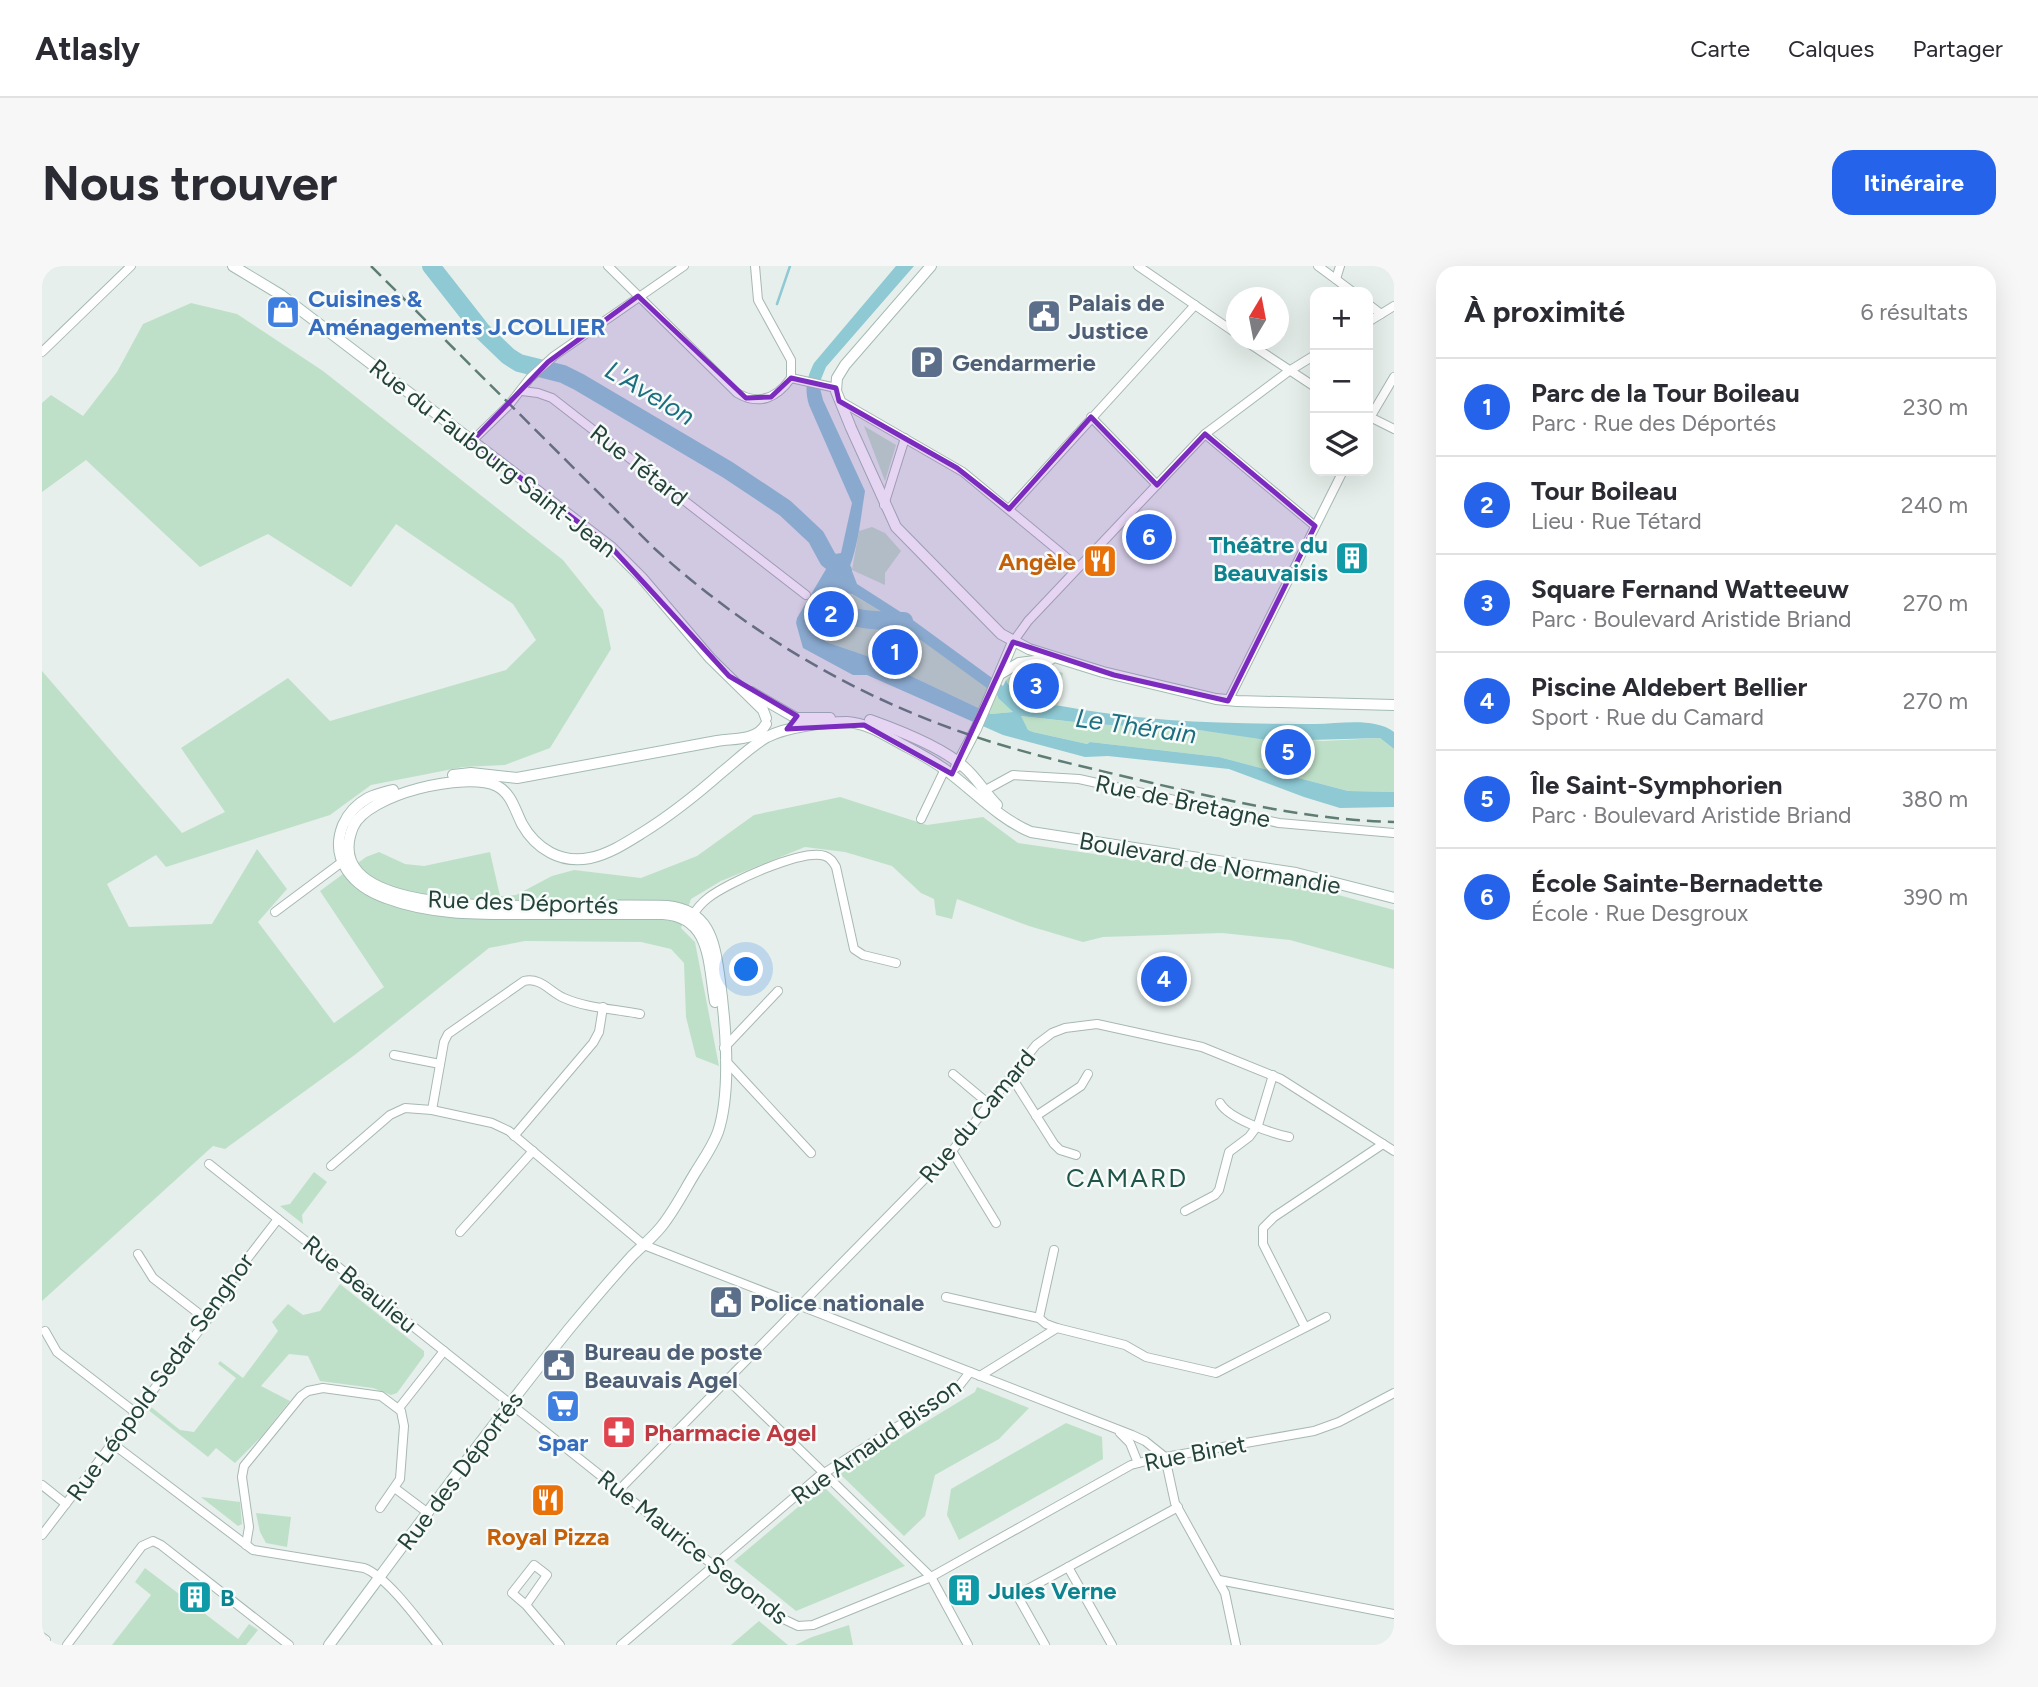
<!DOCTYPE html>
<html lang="fr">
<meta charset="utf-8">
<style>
:root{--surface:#fff;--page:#f7f7f7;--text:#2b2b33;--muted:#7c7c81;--line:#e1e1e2;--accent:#2563eb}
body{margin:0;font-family:Figtree,sans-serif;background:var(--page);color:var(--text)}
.controls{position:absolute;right:21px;top:21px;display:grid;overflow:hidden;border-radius:14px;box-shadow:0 7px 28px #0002}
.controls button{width:63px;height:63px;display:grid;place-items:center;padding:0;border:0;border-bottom:2px solid var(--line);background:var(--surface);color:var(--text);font:35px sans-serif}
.compass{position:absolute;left:1184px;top:21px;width:63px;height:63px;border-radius:50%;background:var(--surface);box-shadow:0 7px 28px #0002;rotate:10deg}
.you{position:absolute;left:705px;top:704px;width:24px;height:24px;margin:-18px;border:5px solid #fff;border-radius:50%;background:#1a73e8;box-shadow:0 0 0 10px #1a73e833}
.badge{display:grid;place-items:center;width:46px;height:46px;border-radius:50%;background:var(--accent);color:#fff;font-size:23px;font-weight:700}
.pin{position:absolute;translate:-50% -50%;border:4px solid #fff;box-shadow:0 2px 7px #0006}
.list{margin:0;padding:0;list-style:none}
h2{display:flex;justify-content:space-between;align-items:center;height:91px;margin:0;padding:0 28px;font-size:30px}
h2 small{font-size:23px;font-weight:400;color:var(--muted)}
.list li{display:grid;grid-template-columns:46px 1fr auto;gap:21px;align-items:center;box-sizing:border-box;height:98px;padding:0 28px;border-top:2px solid var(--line)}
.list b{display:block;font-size:26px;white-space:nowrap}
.list p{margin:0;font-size:23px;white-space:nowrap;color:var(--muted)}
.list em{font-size:23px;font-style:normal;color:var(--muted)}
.icon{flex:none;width:38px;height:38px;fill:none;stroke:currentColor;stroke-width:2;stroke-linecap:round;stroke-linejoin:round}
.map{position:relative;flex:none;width:1352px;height:1379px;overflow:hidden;border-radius:21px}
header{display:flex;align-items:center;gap:42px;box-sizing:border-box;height:98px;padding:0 35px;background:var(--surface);border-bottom:2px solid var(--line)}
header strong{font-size:33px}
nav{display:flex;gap:38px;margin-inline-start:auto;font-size:24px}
.intro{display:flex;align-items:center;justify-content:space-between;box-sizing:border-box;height:168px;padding:0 42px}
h1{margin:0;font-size:49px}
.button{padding:18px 32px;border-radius:21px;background:var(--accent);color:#fff;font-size:24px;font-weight:700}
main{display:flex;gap:42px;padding:0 42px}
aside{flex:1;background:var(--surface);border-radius:21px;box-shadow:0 7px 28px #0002}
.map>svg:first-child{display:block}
</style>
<header>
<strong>Atlasly</strong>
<nav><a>Carte</a><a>Calques</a><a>Partager</a></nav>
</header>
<div class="intro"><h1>Nous trouver</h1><a class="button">Itinéraire</a></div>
<main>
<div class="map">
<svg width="1352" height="1379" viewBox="0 0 1352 1379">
<rect width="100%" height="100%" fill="#e6efeb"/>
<g fill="#bfe0c8">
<polygon points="149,37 195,48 281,105 521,294 561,344 569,383 508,482 463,499 421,501 329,519 288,549 124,601 114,589 65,618 87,661 170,658 215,583 245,623 216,656 292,757 342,721 278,625 324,591 337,586 363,598 382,600 448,586 458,630 474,629 510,610 532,604 599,612 655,590 712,549 798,531 885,559 941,551 976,577 1248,616 1352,644 1352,703 1248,674 1180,667 1061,671 1041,676 987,660 915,633 910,653 894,649 892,633 879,627 850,600 803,586 763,581 679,615 649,633 639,662 653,676 677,800 654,791 644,751 642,697 629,683 599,676 483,675 447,682 314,788 183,883 171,880 0,1035 0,405 140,567 183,546 139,482 246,412 288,455 464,404 494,374 471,338 354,258 309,321 226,268 158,301 44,194 0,226 0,137 9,129 41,150 75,106 101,58"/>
<polygon points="822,160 854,179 843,215"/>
<polygon points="830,261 843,267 859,285 843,307 843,319 810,304 817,265"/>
<polygon points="791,325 809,328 840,346 957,430 956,432 971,446 949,448 831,392 787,377 774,368 771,352"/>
<path d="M986 402 1008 403 1021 407 1016 440C994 435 978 433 964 414L973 406Z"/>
<polygon points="978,450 1051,458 1157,464 1281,475 1338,472 1352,483 1352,526 1306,525 1177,491 1048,476 1045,478 991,466 986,464"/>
<polygon points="272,906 285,916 260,949 261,958 238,940 248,938"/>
<polygon points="298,1018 382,1085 382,1090 355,1127 349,1129 331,1122 278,1115 266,1090 247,1088 219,1120 248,1135 219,1171 193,1197 174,1182 166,1191 105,1143 108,1140 138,1164 152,1166 194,1112 176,1098 178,1095 201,1112 236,1065 230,1056 246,1038 261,1049 278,1045"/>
<polygon points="935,1121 987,1142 957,1173 893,1209 883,1250 862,1270 798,1208 933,1126"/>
<polygon points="1024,1157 1060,1171 1061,1193 917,1274 905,1249 909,1223"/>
<polygon points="781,1220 863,1300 754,1345 692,1295"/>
<polygon points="159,1231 198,1236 200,1258 196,1260"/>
<polygon points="214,1247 249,1251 245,1281 224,1277 218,1266"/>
<polygon points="103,1302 196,1373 207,1358 216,1364 204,1379 70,1379 109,1329 93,1316"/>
<polygon points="717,1355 746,1379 689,1379"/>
<polygon points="807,1359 811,1379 753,1379 770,1371"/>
</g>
<path fill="#8ec9d4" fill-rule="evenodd" d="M854 0H872L784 101 777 118 781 134 823 225C819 249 817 276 808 300L815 318 868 352 961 420 964 414C966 418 970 424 973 427 985 436 1005 438 1019 440 1101 456 1186 458 1269 458 1294 459 1330 450 1352 466V483L1338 472 1232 475 1157 464 1051 458 979 450 986 464 991 466 1045 478 1048 476 1177 491 1306 525 1352 526V541L1298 542 1262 531 1187 503 1066 490 1043 491 961 469 825 409H811L761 382 754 357 755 352 793 288 799 287 810 237 767 139C762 122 765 112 772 97ZM791 325 810 328 840 346 956 430V432L971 446 949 448 831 392 787 377 775 370 772 366 771 352Z"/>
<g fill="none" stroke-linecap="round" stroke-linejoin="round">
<polyline stroke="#8ec9d4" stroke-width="2.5" points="735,38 748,0"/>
<g stroke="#8ec9d4" stroke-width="18">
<polyline points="389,0 440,65 466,90 477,97 521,108 537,116 686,204 743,242 774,271 786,293 801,305"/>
<path d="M782 329C805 358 829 354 862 355"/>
</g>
<g stroke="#a8b8b2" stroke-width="10">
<g id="street">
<path d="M566 0 695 127C717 140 735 132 749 112"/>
<polyline points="713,0 716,34 749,94 749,112"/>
<polyline points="1096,0 1195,68"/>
<polyline points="1276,0 1311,26"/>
<polyline points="1294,13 1298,0"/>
<polyline points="1326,38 1339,48"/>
<polyline points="1326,56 1352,40"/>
<polyline points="1202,74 1273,121"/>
<polyline points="0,86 89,0"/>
<polyline points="749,112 794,122"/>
<polyline points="480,125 496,127 510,132 764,329"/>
<polyline points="798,135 921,206 1036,301"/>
<polyline points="1326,150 1352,163"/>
<polyline points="1049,151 1115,219"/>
<polyline points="1326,155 1352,111"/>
<polyline points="1163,168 1273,260"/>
<polyline points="430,175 467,139 488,112 512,90 642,0"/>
<polyline points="842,239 863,172"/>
<polyline points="967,243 1153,39"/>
<polyline points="971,376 986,355 1163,168 1247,105 1273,89"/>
<polyline points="1186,435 1301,205"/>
<polyline points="940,526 971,509 1037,513 1237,557 1352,567"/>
<polyline points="879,553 903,503"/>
<polyline points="233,646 300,596"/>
<path d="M648 653C653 645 658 638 666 632 685 617 761 582 783 590 789 592 791 596 794 601L812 683 821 689 854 697"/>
<polyline points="682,782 736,725"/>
<polyline points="352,789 398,798"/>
<polyline points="683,794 769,887"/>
<polyline points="911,808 947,838"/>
<polyline points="969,810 1012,878 1018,884 1034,889"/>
<path d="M1178 837C1187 853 1229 867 1247 871"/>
<path d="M390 844 402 776 406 768 482 715C499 711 508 726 522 732 544 742 574 743 598 748"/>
<polyline points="994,850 1039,820 1046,808"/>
<polyline points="472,870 551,777 557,766 561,741"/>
<polyline points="910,885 954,957"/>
<polyline points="167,898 735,1350 756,1360 771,1359 889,1311 1089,1199 1112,1193 1272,1165 1297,1156 1352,1127"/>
<polyline points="289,900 348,849 363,842 390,844 450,857 467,865 602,979 1090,1169 1103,1175 1123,1191"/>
<polyline points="1143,945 1173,929 1177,924 1187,886 1207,871 1216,859 1231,809"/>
<polyline points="418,966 491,885"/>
<polyline points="96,988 111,1012 165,1054"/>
<polyline points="904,1031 997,1052 1004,1058 1015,1062"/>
<polyline points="997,1052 1012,984"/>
<polyline points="1263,1061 1221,978 1221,962 1232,951 1341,878"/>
<polyline points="3,1065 15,1086 94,1147"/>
<polyline points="938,1110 1015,1062 1083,1079 1104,1091 1174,1107 1284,1051"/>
<polyline points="686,1114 889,1311 926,1379"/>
<polyline points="357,1142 402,1085"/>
<polyline points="1078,1167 1088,1177 1096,1197"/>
<path d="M71 1178 211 1284 322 1302C346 1311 379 1358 396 1379"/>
<polyline points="1123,1191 1133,1237 1183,1327 1194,1379"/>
<polyline points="0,1219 24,1238"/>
<polyline points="354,1223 386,1247"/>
<polyline points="577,1224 910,885 994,779 1010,767 1023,762 1055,758 1160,781 1239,813 1352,885"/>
<polyline points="0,1269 165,1054 195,1006 236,953"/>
<polyline points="204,1279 207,1261 200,1211 202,1200 259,1130 266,1125 281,1122 339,1130 359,1145 362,1160 358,1213 338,1242"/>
<polyline points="1026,1301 1070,1379"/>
<polyline points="1177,1314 1352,1348"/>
<polyline points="484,1339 505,1309 492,1299 470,1327 484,1339 518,1379"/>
<polyline points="0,1371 4,1374"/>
<polyline points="25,1379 100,1280 111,1275 119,1279 247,1379"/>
<polyline points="579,1379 776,1211 907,1128 917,1120 928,1106"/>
<polyline points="1003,1379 975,1329 1136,1241"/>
</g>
</g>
<g stroke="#a4bbb3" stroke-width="12">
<g id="secondary">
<polyline points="191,0 239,29 569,281 600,312 668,392 721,444 724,452"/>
<polyline points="889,0 803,99 795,112 794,125 809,162 854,261 959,368 987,383 1061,406 1174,433 1195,435 1352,439"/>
<polyline points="958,408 977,397 1009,393"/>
<polyline points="709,426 754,452 788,452"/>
<path d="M828 454C856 464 900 481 922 501 935 512 943 527 955 539"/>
<polyline points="914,501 934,463 971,376"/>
<path d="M411 509 429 507 475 512 675 475C692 472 715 475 724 458"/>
<path d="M351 524C343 526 334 528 326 532 315 538 306 548 301 559 287 594 312 621 344 632 392 650 442 648 492 648 535 648 578 648 621 648 670 651 666 698 673 736"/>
<path d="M287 1379C366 1273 444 1166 527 1063 547 1039 568 1014 589 991 599 981 610 972 619 961 632 945 642 925 653 907 661 894 671 880 676 866 690 824 683 751 677 708 672 673 666 644 625 640 586 639 547 640 508 640 464 639 275 649 311 561 325 528 424 505 455 520 469 527 473 544 480 558 494 583 519 598 548 592 567 588 584 577 600 567 629 549 654 529 679 507 694 495 709 480 725 471 744 461 783 456 805 456 823 457 838 466 854 475 872 485 892 494 909 508 935 528 958 553 989 566L1254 607 1352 632"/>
</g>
</g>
<use href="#street" stroke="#fff" stroke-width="8"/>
<use href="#secondary" stroke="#fff" stroke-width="10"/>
<path stroke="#5f7d75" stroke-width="2.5" stroke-dasharray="14 7" stroke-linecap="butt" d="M329 0 613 283C706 367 812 430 931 470 988 489 1047 502 1106 516 1187 535 1268 554 1352 556"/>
</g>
<path fill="#7b2cbf" fill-opacity="0.2" stroke="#7b2cbf" stroke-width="5" stroke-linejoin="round" d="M596 30 704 132 729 131 749 112 794 122 797 135 915 202 967 243 1049 151 1115 219 1163 168 1273 260 1186 435 1072 409 971 376 910 508 822 459 745 463 755 450 687 410 569 281 430 175 506 96Z"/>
<defs>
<g id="shop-square" transform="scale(1.75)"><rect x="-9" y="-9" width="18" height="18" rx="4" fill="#3f7fe0" stroke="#f7fbf9"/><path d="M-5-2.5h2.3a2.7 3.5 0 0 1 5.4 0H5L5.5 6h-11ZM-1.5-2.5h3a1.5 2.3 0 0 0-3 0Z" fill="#fff"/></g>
<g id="civic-square" transform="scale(1.75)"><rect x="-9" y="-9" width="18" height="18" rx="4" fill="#5c6f8a" stroke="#f7fbf9"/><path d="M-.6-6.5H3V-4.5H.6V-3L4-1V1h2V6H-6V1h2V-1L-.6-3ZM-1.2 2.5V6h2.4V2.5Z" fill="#fff"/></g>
<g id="parking-square" transform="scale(1.75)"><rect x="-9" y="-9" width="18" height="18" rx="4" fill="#5c6f8a" stroke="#f7fbf9"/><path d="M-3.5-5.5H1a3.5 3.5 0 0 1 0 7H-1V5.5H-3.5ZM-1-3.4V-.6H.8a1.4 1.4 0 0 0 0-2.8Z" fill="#fff"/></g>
<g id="building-square" transform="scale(1.75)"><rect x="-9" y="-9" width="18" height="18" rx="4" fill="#0f9aa8" stroke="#f7fbf9"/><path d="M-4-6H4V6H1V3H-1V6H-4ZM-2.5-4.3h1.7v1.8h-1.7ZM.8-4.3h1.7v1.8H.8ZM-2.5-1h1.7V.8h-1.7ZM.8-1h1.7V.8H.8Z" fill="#fff"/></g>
<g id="restaurant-square" transform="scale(1.75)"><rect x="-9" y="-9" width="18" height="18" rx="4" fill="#e8710a" stroke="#f7fbf9"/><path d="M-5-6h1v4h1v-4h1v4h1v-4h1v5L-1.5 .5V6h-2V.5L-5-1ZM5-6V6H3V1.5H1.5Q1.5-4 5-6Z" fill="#fff"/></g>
<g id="supermarket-square" transform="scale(1.75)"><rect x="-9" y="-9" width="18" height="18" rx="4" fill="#3f7fe0" stroke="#f7fbf9"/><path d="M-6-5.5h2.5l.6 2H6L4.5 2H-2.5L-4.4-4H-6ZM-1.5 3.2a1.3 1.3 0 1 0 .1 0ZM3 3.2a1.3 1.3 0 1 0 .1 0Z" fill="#fff"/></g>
<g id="pharmacy-square" transform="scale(1.75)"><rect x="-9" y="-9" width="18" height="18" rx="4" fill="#e0444e" stroke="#f7fbf9"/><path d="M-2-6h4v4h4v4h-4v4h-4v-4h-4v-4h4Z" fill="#fff"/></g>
</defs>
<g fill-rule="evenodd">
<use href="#shop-square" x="241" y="46"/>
<use href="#civic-square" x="1002" y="50"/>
<use href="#parking-square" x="885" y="96"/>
<use href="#building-square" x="1310" y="292"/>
<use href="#restaurant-square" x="1058" y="295"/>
<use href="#civic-square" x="684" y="1036"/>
<use href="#civic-square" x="517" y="1099"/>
<use href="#supermarket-square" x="521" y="1140"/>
<use href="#pharmacy-square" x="577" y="1166"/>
<use href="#restaurant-square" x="506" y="1234"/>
<use href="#building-square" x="922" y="1324"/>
<use href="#building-square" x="153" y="1331"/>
</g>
<g text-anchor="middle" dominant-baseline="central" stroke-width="5" stroke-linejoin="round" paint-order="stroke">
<g font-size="24" font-weight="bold" fill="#366cbe" stroke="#f7fbf9" text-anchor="start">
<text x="266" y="32">Cuisines &amp;<tspan x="266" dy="28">Aménagements J.COLLIER</tspan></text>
<text x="521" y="1176" text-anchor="middle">Spar</text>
</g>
<g font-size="24" font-weight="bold" fill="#4e5e75" stroke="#f7fbf9" text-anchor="start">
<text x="1026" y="36">Palais de<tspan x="1026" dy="28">Justice</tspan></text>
<text x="910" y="96">Gendarmerie</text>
<text x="708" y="1036">Police nationale</text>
<text x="542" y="1085">Bureau de poste<tspan x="542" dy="28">Beauvais Agel</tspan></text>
</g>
<g font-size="24" fill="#24423a" stroke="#f7fbf9">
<text transform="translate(451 192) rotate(38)">Rue du Faubourg Saint-Jean</text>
<text transform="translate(597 199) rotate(38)">Rue Tétard</text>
<text transform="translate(1141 535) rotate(12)">Rue de Bretagne</text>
<text transform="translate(1168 597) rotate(10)">Boulevard de Normandie</text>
<text transform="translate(481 636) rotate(2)">Rue des Déportés</text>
<text transform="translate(935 850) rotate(-50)">Rue du Camard</text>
<text transform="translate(318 1018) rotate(39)">Rue Beaulieu</text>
<text transform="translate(118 1111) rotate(-54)">Rue Léopold Sedar Senghor</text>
<text transform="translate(834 1175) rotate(-35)">Rue Arnaud Bisson</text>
<text transform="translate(1153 1187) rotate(-11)">Rue Binet</text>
<text transform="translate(418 1205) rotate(-53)">Rue des Déportés</text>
<text transform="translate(651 1281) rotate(38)">Rue Maurice Segonds</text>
</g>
<g font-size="24" font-weight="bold" fill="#0d838f" stroke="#f7fbf9" text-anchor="start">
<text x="1286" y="278" text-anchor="end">Théâtre du<tspan x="1286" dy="28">Beauvaisis</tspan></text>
<text x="946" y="1324">Jules Verne</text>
<text x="178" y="1331">B</text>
</g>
<g font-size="24" font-weight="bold" fill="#c56008" stroke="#f7fbf9" text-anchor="end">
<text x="1034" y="295">Angèle</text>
<text x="506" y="1270" text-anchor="middle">Royal Pizza</text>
</g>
<g font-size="24" font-weight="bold" fill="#be3a42" stroke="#f7fbf9" text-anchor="start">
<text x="602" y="1166">Pharmacie Agel</text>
</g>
<g font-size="26" font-style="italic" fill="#1c6f80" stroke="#f7fbf9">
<text transform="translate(608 127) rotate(31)">L'Avelon</text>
<text transform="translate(1094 460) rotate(8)">Le Thérain</text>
</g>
<g font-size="26" letter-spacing="2" fill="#1f5548" stroke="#f7fbf9">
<text x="1085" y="912">CAMARD</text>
</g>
</g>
</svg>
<div class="controls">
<button>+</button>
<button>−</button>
<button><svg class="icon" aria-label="layers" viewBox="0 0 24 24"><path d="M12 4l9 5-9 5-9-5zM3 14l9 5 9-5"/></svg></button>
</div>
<svg class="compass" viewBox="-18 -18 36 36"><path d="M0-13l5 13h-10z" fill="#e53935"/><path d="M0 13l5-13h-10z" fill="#7c7c81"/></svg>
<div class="you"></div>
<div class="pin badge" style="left:853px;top:386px">1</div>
<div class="pin badge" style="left:789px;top:348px">2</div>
<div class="pin badge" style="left:994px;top:420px">3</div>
<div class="pin badge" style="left:1122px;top:713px">4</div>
<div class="pin badge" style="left:1246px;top:486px">5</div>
<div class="pin badge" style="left:1107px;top:271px">6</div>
</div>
<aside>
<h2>À proximité<small>6 résultats</small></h2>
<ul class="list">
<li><span class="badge">1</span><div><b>Parc de la Tour Boileau</b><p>Parc · Rue des Déportés</p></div><em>230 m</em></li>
<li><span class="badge">2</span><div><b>Tour Boileau</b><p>Lieu · Rue Tétard</p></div><em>240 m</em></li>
<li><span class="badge">3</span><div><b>Square Fernand Watteeuw</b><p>Parc · Boulevard Aristide Briand</p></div><em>270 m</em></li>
<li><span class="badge">4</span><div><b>Piscine Aldebert Bellier</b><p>Sport · Rue du Camard</p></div><em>270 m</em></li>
<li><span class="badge">5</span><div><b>Île Saint-Symphorien</b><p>Parc · Boulevard Aristide Briand</p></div><em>380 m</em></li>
<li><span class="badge">6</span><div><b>École Sainte-Bernadette</b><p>École · Rue Desgroux</p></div><em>390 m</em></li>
</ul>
</aside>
</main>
